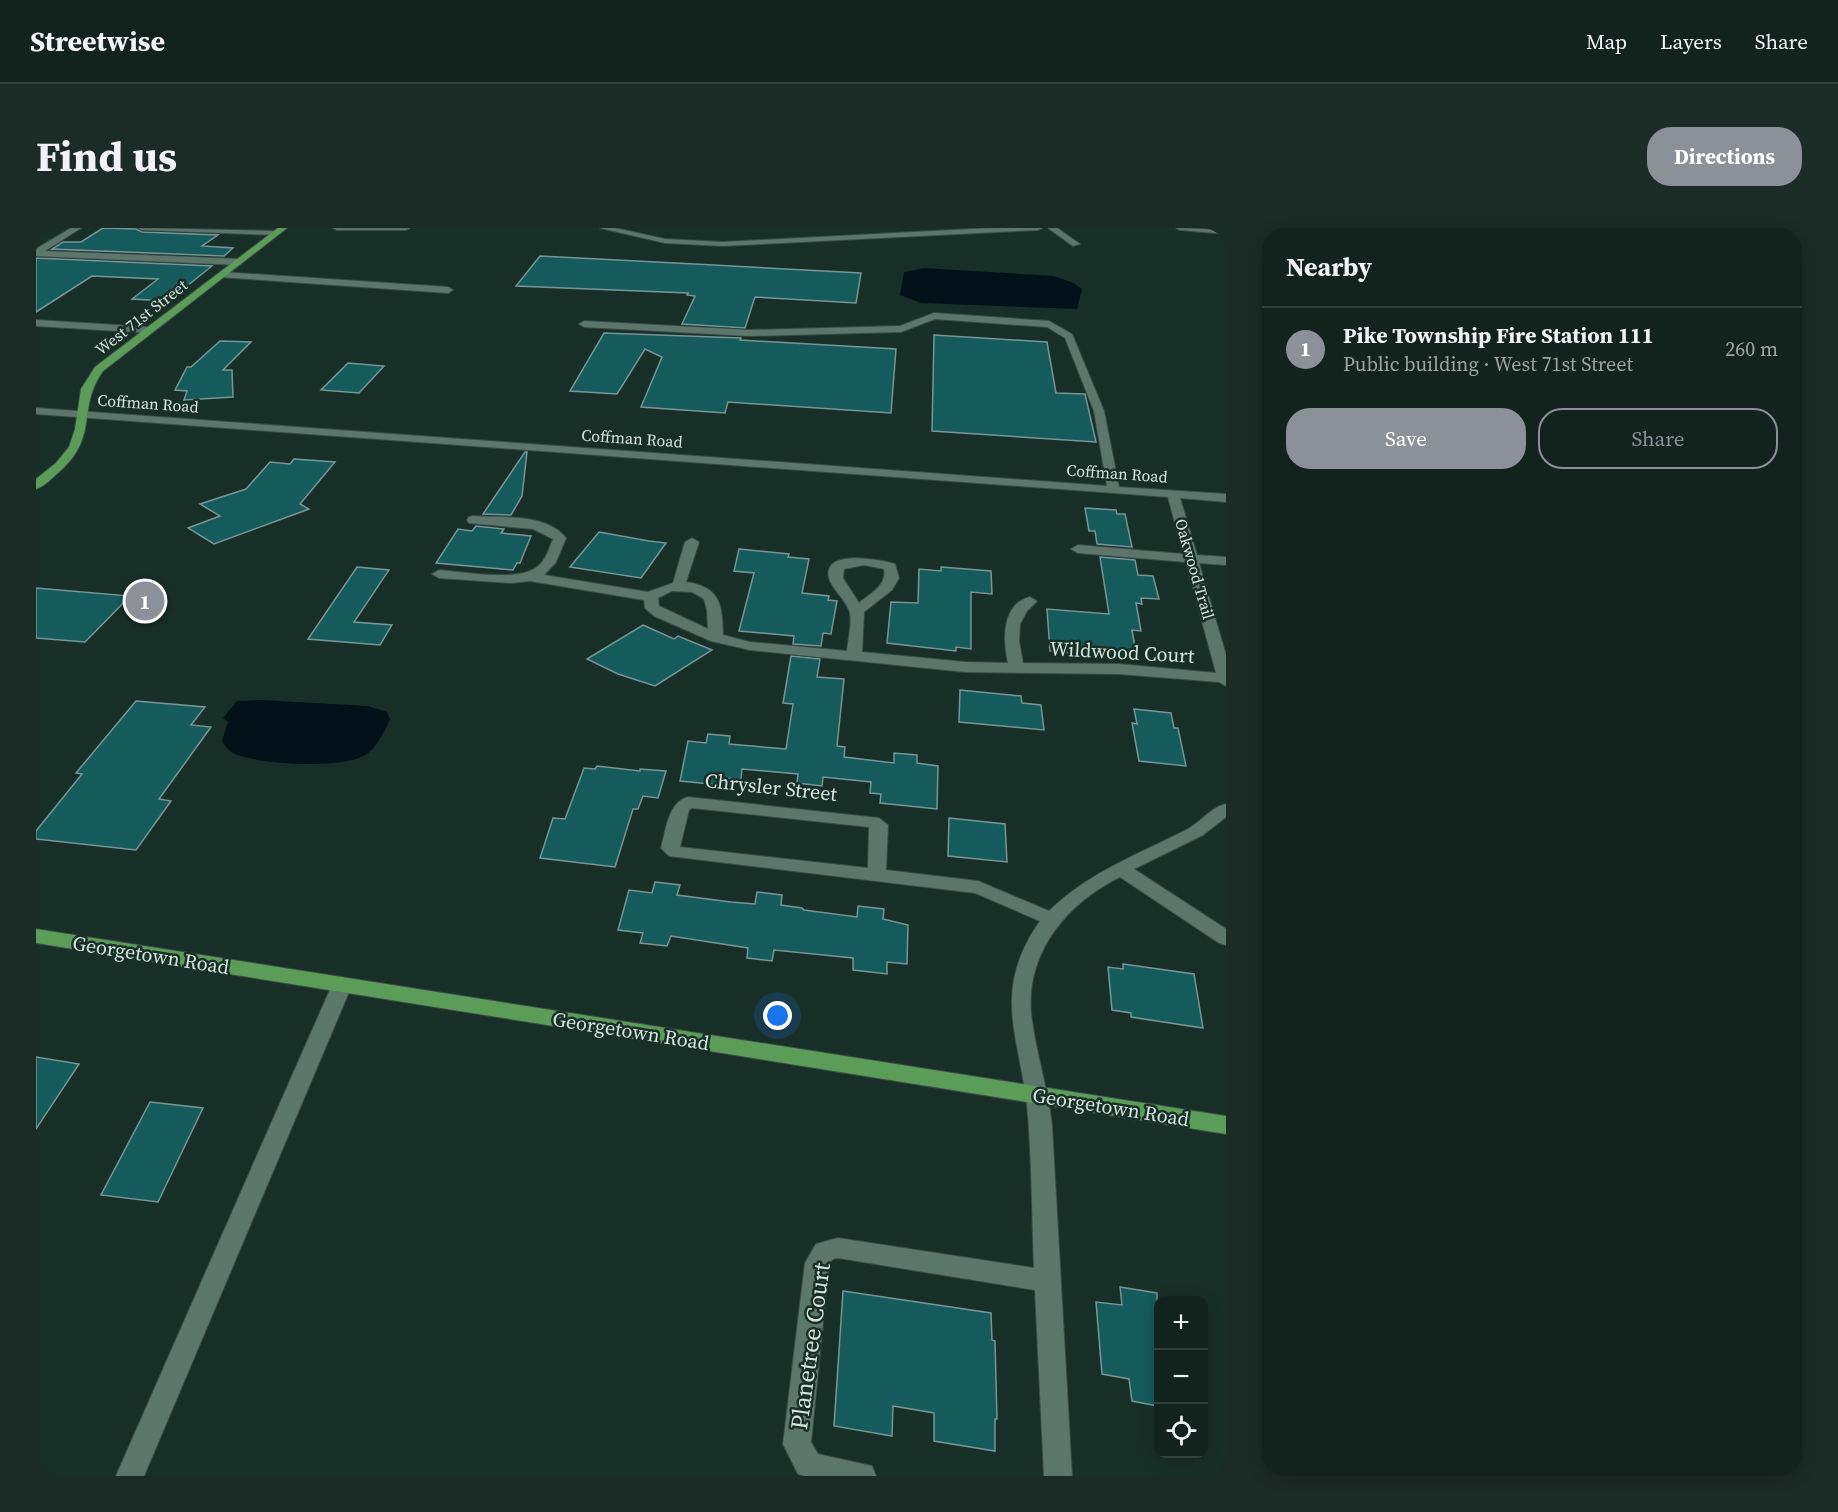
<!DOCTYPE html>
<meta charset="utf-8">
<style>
:root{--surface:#12231d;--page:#1b2b26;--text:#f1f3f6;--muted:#9ca4a4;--line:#31403b;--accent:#8c9099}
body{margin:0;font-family:"Source Serif 4",serif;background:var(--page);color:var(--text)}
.controls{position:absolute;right:18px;bottom:18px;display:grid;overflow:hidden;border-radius:12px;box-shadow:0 3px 15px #0003}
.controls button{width:54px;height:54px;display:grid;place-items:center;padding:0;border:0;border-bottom:2px solid var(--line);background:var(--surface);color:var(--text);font:30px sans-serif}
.you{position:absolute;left:742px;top:788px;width:21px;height:21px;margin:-15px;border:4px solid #fff;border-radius:50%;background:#1a73e8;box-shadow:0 0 0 9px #1a73e833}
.badge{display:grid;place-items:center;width:39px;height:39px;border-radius:50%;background:var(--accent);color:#fff;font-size:20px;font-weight:700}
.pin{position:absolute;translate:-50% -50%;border:3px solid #fff;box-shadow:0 2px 6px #0006}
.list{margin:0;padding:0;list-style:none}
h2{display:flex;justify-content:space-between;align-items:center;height:78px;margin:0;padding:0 24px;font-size:26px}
h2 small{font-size:20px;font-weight:400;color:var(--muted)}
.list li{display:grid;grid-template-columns:39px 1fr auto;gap:18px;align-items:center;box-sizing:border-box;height:84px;padding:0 24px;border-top:2px solid var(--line)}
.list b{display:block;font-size:22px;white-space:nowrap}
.list p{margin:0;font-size:20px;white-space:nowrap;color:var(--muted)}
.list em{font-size:20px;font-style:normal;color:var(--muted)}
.actions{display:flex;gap:12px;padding:18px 24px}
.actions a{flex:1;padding:14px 0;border:2px solid var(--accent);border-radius:24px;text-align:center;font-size:21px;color:var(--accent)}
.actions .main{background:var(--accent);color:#fff}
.icon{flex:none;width:33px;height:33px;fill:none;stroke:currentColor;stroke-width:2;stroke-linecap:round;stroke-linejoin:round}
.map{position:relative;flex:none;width:1190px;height:1248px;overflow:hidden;border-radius:24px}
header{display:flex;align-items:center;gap:36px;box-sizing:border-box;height:84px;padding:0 30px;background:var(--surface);border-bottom:2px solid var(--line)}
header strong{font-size:28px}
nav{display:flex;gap:33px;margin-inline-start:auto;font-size:21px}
.intro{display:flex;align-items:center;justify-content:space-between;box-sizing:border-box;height:144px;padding:0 36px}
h1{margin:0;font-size:42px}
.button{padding:15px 27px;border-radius:24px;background:var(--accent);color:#fff;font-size:21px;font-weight:700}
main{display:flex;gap:36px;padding:0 36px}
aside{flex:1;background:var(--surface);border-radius:24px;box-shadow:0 3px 15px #0003}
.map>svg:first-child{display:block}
</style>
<header>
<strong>Streetwise</strong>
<nav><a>Map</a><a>Layers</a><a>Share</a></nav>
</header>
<div class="intro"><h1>Find us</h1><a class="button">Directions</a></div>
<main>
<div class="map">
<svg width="1190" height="1248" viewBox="0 0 1190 1248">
<rect width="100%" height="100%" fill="#182f27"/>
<g fill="#021117">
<polygon points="888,40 1018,48 1038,55 1046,61 1041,81 885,75 864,67 868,44"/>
<path d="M224 472 332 478 351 484 354 492C348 503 342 518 331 526 309 542 217 537 195 524 192 522 188 516 186 513L192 494 187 490 201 473Z"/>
</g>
<g fill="#155b5c" stroke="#779595" stroke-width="1.5">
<polygon points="67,0 100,1 106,4 182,7 166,18 197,20 188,28 16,21 27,14 45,14"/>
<polygon points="504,28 659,36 825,45 820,75 719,69 709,100 646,96 659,68 651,67 652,65 480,58"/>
<polygon points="0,30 176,38 132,73 96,71 122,51 56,48 0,84"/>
<polygon points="568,105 705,110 704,112 860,121 855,185 692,174 689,185 605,179 626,129 609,121 581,166 534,163"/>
<polygon points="898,107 1011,114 1020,165 1049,166 1060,214 896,203"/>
<polygon points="184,113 215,114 187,142 196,142 197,169 148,172 151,163 139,162 151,139 155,139"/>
<polygon points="312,135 348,138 323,165 285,162"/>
<polygon points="489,224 491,224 486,268 475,287 447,286"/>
<polygon points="258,231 299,234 264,276 273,281 178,316 152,300 184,288 164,276 210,261 234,234 254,236"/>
<polygon points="1049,280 1080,282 1081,286 1089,286 1096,319 1061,316 1059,303 1053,303"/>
<polygon points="440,298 468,301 465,305 495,308 484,335 481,335 477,342 400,335 422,301 436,303"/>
<polygon points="563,304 613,313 630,315 605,350 534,339"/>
<polygon points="703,321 753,326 752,329 773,331 766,365 793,368 792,372 801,373 795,406 787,405 785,418 757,416 758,408 703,403 718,345 698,343"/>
<polygon points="1064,329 1099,332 1102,347 1117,348 1123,371 1105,370 1106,376 1100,375 1105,403 1096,402 1101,431 1051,428 1051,426 1014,423 1011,381 1073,386"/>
<polygon points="321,339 353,342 318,394 356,397 344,417 272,411"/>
<polygon points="905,339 955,343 956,366 935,364 935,421 920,419 920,423 851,415 855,374 882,375 883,341 905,343"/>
<polygon points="0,360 94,368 49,414 0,410"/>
<polygon points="607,397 638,411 642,408 676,422 619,458 582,446 551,431"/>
<polygon points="755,428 784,431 781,449 808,451 801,518 809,519 808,529 858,535 858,525 881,527 881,535 902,538 901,581 844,575 845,566 834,565 835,554 787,549 786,558 761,555 762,546 706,541 705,551 684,550 684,557 644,553 652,513 670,515 672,506 694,508 693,516 750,521 757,476 747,475"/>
<polygon points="924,462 985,468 986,475 1005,477 1008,502 923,494"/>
<polygon points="100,473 169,479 155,497 175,499 123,571 135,573 100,622 0,611 0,603 46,546 40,545"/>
<polygon points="1098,481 1135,485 1138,500 1142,500 1150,538 1103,533 1096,495 1101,496"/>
<polygon points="561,538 604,543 604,541 630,543 622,570 607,568 602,581 597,581 579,639 504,630 517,590 529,591 548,540 559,541"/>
<polygon points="913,590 969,596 971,634 912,628"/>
<polygon points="619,654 644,657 641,667 695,674 719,676 721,664 746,667 745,677 766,680 768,682 821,689 822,678 848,681 847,691 872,697 871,736 851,734 851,746 817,742 817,730 738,722 736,733 711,730 712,720 635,708 631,718 604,715 607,705 582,702 593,662 616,665"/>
<polygon points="1087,736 1158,746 1167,800 1095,789 1095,785 1076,782 1072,739 1087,741"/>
<polygon points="0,829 43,836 0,901"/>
<polygon points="114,874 167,880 122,974 65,967"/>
<polygon points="1084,1059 1121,1065 1122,1178 1096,1173 1093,1151 1066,1146 1060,1074 1086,1077"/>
<polygon points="807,1063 955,1085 956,1112 959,1113 961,1191 959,1191 959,1223 898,1213 898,1185 857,1178 856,1208 798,1198"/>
</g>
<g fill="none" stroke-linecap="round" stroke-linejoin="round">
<g stroke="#394c46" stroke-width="2">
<g id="minor">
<polygon points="35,0 45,0 9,23 203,31 207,34 203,37 0,28 0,21"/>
<polygon points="102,0 241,3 245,5 241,7 106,2"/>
<polygon points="297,0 374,0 370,2 301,2"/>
<polygon points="564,0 579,0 629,11 687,14 954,0 1006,0 1002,2 687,18 629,15"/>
<polygon points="1012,0 1021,0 1044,16 1037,18"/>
<polygon points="1140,0 1190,2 1190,6 1144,2"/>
<polygon points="186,44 412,59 417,62 412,65 183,49 182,47"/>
<path d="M898 85 1013 93 1036 106 1068 183 1083 259 1190 266V274L1144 270 1161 327 1190 329V337L1163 335 1190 427V458L1183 454 1083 446 929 444 714 422 675 413 618 388 609 380 608 372 494 353 475 355 403 350 396 346 403 342C427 344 483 354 501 339 510 332 513 321 517 311L497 301 433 295 431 292 433 289 437 288C465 290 511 285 530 310L520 334 508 347 612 364 637 355 649 314 656 310 663 314 650 354C685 359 686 377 687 407L714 414 811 423C812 412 817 392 813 382 809 371 796 361 793 350 786 320 845 332 859 336L863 350 856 362 828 384 826 424 929 434 972 435C967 413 965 376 994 369L1001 373 991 383 984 396 983 413 987 435 1083 436 1180 445 1150 334 1042 325 1035 321 1042 317 1147 326 1132 269 0 186V180L1071 258 1058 183 1029 110 1011 99 899 91 865 104 713 108 548 99 543 96 548 93 713 102 864 98ZM828 337 848 341C851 358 835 365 823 375L807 350 808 341ZM636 363 656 364 668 371 671 382 672 401 623 378 622 370Z"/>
<polygon points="0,92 114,99 119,102 114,105 0,98"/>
<path d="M652 569 843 590 852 597 850 642 942 653 1013 683C1053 644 1103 626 1152 601 1165 594 1175 579 1190 576V589L1167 607 1098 641 1190 701V717L1183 715 1084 649C1031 675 990 724 995 785 999 823 1012 859 1016 898L1036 1248H1008L999 1062 802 1030 797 1031 793 1035 775 1214 782 1226 836 1238 840 1248H768L762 1246 747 1216 769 1035 780 1016 802 1010 998 1040C996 990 996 939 992 888 986 811 953 766 1004 693L939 665 633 628 625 620C630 602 632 574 652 569ZM656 580 833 599 832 640 644 619 653 582Z"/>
<polygon points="306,750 313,752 316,757 108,1248 80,1248 296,757 299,752"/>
</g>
</g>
<g stroke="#394c46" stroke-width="2">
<g id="major">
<path d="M242 0H251L67 143C40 181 64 208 23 244 16 250 9 258 0 261V251L20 235 33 219 39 201 45 161 59 139Z"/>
<polygon points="0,701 1190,888 1190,906 0,715"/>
</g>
</g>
<use href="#minor" fill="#5d766c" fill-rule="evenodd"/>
<use href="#major" fill="#5c9c59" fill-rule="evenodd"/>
</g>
<g text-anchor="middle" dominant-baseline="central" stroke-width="5" stroke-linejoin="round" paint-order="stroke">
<g font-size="16" fill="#d6e4de" stroke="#182f27">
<text transform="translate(105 89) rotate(-38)">West 71st Street</text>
<text transform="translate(112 175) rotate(4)">Coffman Road</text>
<text transform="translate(596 210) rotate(4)">Coffman Road</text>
<text transform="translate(1081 245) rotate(4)">Coffman Road</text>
<text transform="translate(1159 341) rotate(74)">Oakwood Trail</text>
</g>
<g font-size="20" fill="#d6e4de" stroke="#182f27">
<text transform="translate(1086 424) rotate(3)">Wildwood Court</text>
<text transform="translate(735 559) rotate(6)">Chrysler Street</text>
<text transform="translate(115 727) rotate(9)">Georgetown Road</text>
<text transform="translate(595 803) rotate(9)">Georgetown Road</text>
<text transform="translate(1075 879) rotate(9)">Georgetown Road</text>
</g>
<g font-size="24" fill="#d6e4de" stroke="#182f27">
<text transform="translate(774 1118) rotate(-82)">Planetree Court</text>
</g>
</g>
</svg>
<div class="controls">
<button>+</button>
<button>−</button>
<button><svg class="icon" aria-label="locate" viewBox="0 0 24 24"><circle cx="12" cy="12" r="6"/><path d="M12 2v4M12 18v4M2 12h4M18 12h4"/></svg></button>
</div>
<div class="you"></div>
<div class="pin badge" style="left:109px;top:373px">1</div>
</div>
<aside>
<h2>Nearby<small></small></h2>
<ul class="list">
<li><span class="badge">1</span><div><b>Pike Township Fire Station 111</b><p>Public building · West 71st Street</p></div><em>260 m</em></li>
</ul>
<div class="actions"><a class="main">Save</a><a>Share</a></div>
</aside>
</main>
